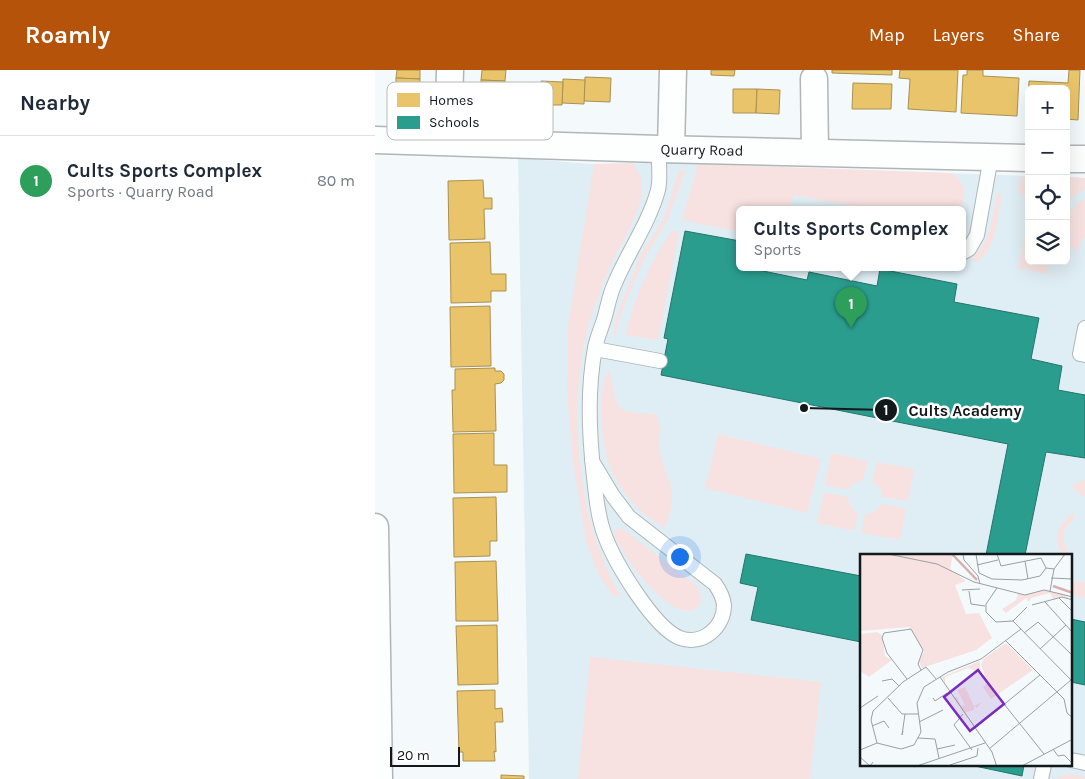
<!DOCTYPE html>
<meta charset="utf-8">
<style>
:root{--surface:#fff;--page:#f6f6f7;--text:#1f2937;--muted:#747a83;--line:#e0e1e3;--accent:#b45309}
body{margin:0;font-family:Karla,sans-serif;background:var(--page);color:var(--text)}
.controls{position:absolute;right:15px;top:15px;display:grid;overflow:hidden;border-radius:8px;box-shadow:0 5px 20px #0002}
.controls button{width:45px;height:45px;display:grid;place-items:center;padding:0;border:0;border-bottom:1px solid var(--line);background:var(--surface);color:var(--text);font:25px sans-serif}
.scale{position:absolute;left:15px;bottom:12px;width:70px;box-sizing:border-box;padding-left:5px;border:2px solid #13191b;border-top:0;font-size:14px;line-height:18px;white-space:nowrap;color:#13191b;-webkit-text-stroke:4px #fff;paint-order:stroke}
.you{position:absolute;left:304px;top:486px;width:18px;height:18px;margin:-12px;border:4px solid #fff;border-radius:50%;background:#1a73e8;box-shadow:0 0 0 8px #1a73e833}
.badge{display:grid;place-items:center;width:32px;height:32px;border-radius:50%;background:var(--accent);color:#fff;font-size:16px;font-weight:700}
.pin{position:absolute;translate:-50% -41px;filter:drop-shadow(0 1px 2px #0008)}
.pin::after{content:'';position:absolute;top:26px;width:18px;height:15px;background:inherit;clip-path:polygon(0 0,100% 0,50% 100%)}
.popup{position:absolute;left:361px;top:136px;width:230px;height:65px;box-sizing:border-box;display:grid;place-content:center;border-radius:8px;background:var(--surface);filter:drop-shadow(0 1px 4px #0005);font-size:16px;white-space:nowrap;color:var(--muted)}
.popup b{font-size:19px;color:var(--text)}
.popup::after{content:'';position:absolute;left:50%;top:100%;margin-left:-10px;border:10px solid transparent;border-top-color:var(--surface)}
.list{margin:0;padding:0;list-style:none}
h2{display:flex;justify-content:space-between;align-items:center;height:65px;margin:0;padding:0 20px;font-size:21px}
h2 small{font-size:16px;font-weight:400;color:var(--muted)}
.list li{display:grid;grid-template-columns:32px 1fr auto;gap:15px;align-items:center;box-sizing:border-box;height:90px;padding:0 20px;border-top:1px solid var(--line)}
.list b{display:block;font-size:19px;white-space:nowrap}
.list p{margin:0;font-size:16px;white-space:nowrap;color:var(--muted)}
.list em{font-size:16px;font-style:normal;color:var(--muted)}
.icon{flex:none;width:28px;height:28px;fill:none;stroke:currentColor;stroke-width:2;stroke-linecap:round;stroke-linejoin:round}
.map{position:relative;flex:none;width:710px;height:709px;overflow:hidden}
header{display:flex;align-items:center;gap:30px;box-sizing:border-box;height:70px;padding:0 25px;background:var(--accent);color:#fff}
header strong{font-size:24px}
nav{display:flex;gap:28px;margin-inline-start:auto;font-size:18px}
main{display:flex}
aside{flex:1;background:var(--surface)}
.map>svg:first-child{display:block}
</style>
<header>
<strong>Roamly</strong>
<nav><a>Map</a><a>Layers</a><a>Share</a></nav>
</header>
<main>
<aside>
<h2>Nearby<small></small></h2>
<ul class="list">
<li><span class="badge" style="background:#2e9e5b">1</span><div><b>Cults Sports Complex</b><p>Sports · Quarry Road</p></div><em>80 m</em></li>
</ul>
</aside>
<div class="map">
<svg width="710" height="709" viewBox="0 0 710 709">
<rect width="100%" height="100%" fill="#f4fafb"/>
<path fill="#dfeef4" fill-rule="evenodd" d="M143 88 216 94 283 93 654 106V191H691V107L710 108V709H154ZM365 139H587V197H365ZM486 485H696V695H486Z"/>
<g fill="#f7e2e1">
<path d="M257 93C262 99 267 106 267 114 268 143 246 172 234 198 228 213 222 229 217 244 196 306 200 396 217 459 220 471 226 483 230 494V497L246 526H238L223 503 211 471 198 393 192 322 193 256 219 94Z"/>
<path d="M323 94 577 103C593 117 590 120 587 139H495L419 125 415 139H365V162L307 150Z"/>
<polygon points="306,99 310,102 293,149 271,186 260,210 246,244 240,267 238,262 242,244 266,184 289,148 302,106"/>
<polygon points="651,106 654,106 654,126 646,125 643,121 645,109"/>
<polygon points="691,107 710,108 710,119 691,131"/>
<path d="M622 123 627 124C623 147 622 178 602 192L595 190C616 173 617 148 622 123Z"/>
<path d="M710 129V167L706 171 704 180 691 177C691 155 688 141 710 129Z"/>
<polygon points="654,147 654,191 675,191 672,204 643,198"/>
<path d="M298 160 304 162 283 270 251 265C259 228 275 191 298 160Z"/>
<path d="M235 300C242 342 239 342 282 344L286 362C277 378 297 409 297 427 297 439 294 448 289 458 282 452 273 448 267 442 234 411 226 380 227 337 227 323 226 311 235 300Z"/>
<polygon points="343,364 446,389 432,443 330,418"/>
<polygon points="456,383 493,391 488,410 477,414 474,420 450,415"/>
<polygon points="502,392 539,399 533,431 507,427 507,421 497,411"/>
<polygon points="708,410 710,410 710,426 707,426 696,416"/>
<path d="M449 422 473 427C474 435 476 438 483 443L479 461 442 453Z"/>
<path d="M506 434 531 439 525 470 486 463 490 444C498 443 502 441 506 434Z"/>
<path d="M698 443 701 448C687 457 685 471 695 484L688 485C677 470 683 453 698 443Z"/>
<path d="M244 458 248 459 322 516C325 523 329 530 322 537 308 553 275 518 266 507 256 496 249 481 240 468L239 461Z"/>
<polygon points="696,510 710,513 710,527 696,526"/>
<polygon points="215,587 446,612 435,709 203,709"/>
<polygon points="696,704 710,707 710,709 682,709 686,706"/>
</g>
<g fill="#e9c46a" stroke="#a99152">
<polygon points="22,0 45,0 45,9 21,8"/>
<polygon points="107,0 131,0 130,11 106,10"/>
<polygon points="336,0 360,0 359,6 336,5"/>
<polygon points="457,0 517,0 517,5 457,3"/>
<polygon points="525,0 583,0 581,42 533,39 535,9 524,8"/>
<polygon points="592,0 608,0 608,6 644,8 642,46 586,43 588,5 592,5"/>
<polygon points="694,0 705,0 703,50 691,49 691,19 654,19 654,47 652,47 654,11 693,13"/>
<polygon points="210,7 236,8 235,32 209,31"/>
<polygon points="21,8 45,9 45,32 21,31"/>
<polygon points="188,9 210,10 209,34 187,33"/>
<polygon points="106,10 130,11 129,34 105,33"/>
<polygon points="166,11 188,12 187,35 165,35"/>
<polygon points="478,13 517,14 516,39 477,39"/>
<polygon points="358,19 382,19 381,43 358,43"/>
<polygon points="382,19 405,20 404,44 381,43"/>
<polygon points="108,110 109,128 117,128 117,139 109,139 110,169 74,170 73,111"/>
<polygon points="115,172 116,204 131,204 131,221 116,221 116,232 76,233 75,173"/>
<polygon points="115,236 116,296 76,297 75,237"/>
<polygon points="120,298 120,301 126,301 129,304 129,310 126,313 120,314 121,361 78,362 77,320 80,320 80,299"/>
<polygon points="119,363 119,395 132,395 132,422 79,423 78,364"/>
<polygon points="121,427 122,471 115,471 115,486 79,487 78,428"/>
<polygon points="121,491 123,551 81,551 80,492"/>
<polygon points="122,555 123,614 83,615 81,556"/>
<polygon points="120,620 120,639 127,638 128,652 120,652 121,682 119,681 120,691 88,691 88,682 84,682 82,621"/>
<polygon points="126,705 149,706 149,709 126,709"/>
</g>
<g fill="#2a9d8f" stroke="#23756c">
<polygon points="310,161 365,171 365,197 384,197 383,200 432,210 434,202 502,216 505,199 582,214 579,232 664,248 656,289 687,296 683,320 710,325 710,388 671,382 650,485 611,485 633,374 286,305 293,269 289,268"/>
<polygon points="371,484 486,506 486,572 376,550 383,517 365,513"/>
<polygon points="696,549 710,552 710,615 696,612"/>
<polygon points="595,695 649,695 647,706"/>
</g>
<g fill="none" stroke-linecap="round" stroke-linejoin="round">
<g stroke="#b0b6b7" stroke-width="16">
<g id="service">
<polyline points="587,183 594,179 602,165 616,87"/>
<polyline points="710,258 705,284 710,285"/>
<polyline points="220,279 285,291"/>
<path d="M217 391 238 426 254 447 340 514C345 521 348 527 349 535 349 558 327 576 305 568 279 558 240 493 230 466 223 448 221 426 219 407 214 365 212 320 220 278 222 267 227 257 230 246 233 235 235 223 240 213 253 182 274 153 283 120 286 108 283 92 284 79"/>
<polyline points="696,690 710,693"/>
<polyline points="666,709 669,695"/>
</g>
</g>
<g stroke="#b0b6b7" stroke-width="29">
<g id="minor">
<polyline points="439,9 440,82"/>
<polyline points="0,70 284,79 654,88"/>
<polyline points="73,71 75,0"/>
<polyline points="296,79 298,0"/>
<polyline points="691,89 710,89"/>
<polyline points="0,457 4,709"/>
</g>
</g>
<use href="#service" stroke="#fdfefe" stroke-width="14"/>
<use href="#minor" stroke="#fdfefe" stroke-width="26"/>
</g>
<g text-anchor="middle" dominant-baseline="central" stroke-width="5" stroke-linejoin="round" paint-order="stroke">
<g font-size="15" fill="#13191b" stroke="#fff">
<text transform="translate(327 80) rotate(1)">Quarry Road</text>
</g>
</g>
<g transform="translate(485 484)">
<rect width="212" height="212" fill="#f4fafb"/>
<path d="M0 0H93L90 15 106 27 95 31 106 60 119 59 132 84 116 96 62 114 59 108 64 97 50 73 0 77ZM184 36 203 40 212 46 202 42 193 45 190 39 171 44 169 48 166 44 146 59 142 55 156 46 158 39 165 41ZM17 78 22 81 25 102 32 106 9 123 0 117V80ZM146 89 173 116 131 145 123 133 128 129 121 111 123 105ZM120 107V118L108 114 85 123V130L82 123ZM105 133 114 152 122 148 117 154 114 152V156L104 159 94 144 97 143 101 152 105 151 97 136Z" fill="#f7e2e1"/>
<path fill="none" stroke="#d9aead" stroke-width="2.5" d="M92 0 117 26M193 32 213 39"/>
<path fill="none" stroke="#9aa0a1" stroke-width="1" d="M28 0 77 10 114 28 165 41 184 36 213 43M103 0 104 6 118 22 120 30M116 0 119 19 132 25 162 26 180 22 186 14 194 15M137 0 141 12 181 4 186 14M165 7 168 25M117 11 138 6M191 24 213 25M137 34 126 50V58L136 68 153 67M102 36 120 35M109 37 111 50 125 52M190 37 194 15 205 0M199 44 213 58M185 48 213 79M172 51 202 43 213 46M153 67 213 128M153 67 167 53M164 79 178 68 213 102M146 87 204 145 207 159 213 164M180 95 206 71M80 123 132 198 137 213M47 125 27 99 22 84 24 79 51 75 63 96 58 110 61 116M22 127 32 125 39 132M28 144 42 160H58M73 144 75 147 87 139M144 150 184 200M0 154 18 142M103 160 94 171 112 196M59 168 83 156M12 172 24 167 29 174M114 175 180 121M43 177 42 181 45 160M58 184 75 185 79 204M17 189 41 195 54 191 61 178 57 149 64 133 88 118 121 105 161 75M17 189 11 166 13 157 43 128 66 113 76 125M77 195 95 191M129 195 211 126M193 195 198 202 204 201 213 210M0 196 17 189M0 203 10 212 13 208M90 211 117 202 118 194M54 213 125 189M160 213 213 185"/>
<path fill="#7b2cbf" fill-opacity="0.15" stroke="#7b2cbf" stroke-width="2.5" d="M118 116 144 150 110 177 84 143Z"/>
<rect width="212" height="212" fill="none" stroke="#13191b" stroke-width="2.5"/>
</g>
<rect x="12" y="12" width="166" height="58" rx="8" fill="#fff" stroke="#b8babb" stroke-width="1"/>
<rect x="22" y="23" width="23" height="14" fill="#e9c46a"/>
<rect x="22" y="46" width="23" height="13" fill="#2a9d8f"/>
<g font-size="14" fill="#13191b">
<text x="54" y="35">Homes</text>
<text x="54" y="57">Schools</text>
</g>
<path fill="none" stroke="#13191b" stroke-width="2" d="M429 338L511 340"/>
<g fill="#13191b" stroke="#fff" stroke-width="2">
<circle cx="429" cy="338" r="5"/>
<circle cx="511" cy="340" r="12"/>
</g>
<g font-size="15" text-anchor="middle" font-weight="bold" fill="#fff">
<text x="511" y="345">1</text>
</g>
<g font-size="16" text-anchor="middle" font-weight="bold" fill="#13191b" stroke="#fff" stroke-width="5" stroke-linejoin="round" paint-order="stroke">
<text x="590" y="346">Cults Academy</text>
</g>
</svg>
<div class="controls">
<button>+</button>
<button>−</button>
<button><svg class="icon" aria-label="locate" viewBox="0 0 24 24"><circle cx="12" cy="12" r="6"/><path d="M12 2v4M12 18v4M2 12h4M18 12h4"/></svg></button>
<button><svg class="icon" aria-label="layers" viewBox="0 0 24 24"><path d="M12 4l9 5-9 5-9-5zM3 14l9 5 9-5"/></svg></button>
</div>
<div class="scale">20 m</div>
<div class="you"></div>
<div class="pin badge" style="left:476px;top:258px;background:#2e9e5b">1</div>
<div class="popup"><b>Cults Sports Complex</b>Sports</div>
</div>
</main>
